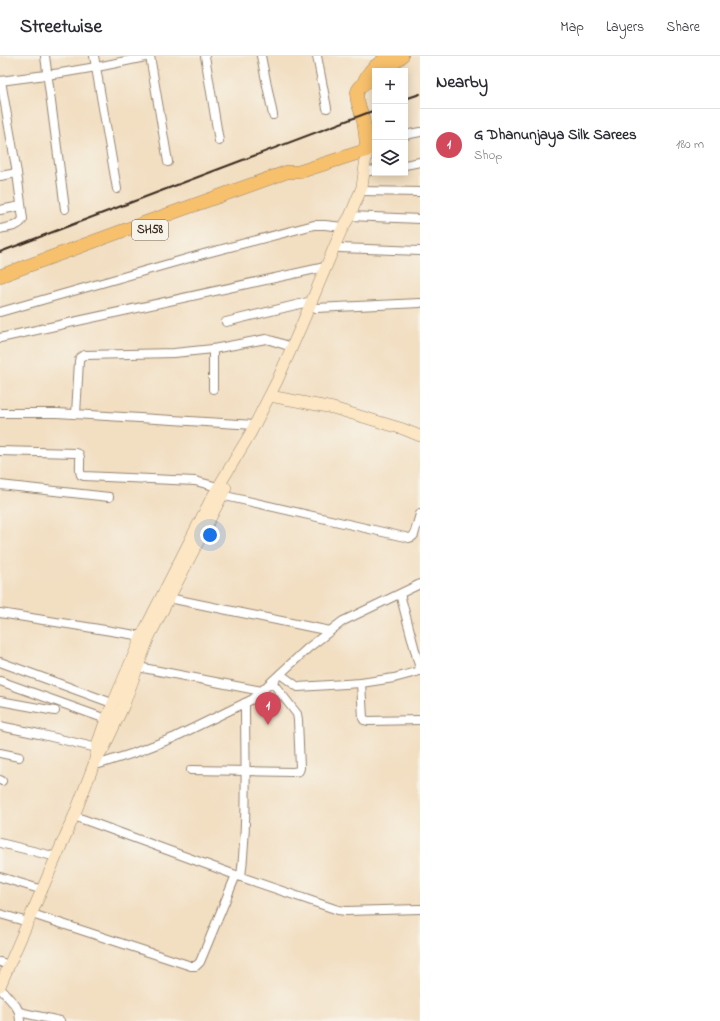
<!DOCTYPE html>
<meta charset="utf-8">
<style>
:root{--surface:#fff;--page:#f2f2f3;--text:#2b2b33;--muted:#7c7c81;--line:#e1e1e2;--accent:#d1495b}
body{margin:0;font-family:"Indie Flower",sans-serif;background:var(--page);color:var(--text)}
.controls{position:absolute;right:12px;top:12px;display:grid;overflow:hidden;border-radius:0px;box-shadow:0 2px 10px #0003}
.controls button{width:36px;height:36px;display:grid;place-items:center;padding:0;border:0;border-bottom:1px solid var(--line);background:var(--surface);color:var(--text);font:20px sans-serif}
.you{position:absolute;left:210px;top:479px;width:14px;height:14px;margin:-10px;border:3px solid #fff;border-radius:50%;background:#1a73e8;box-shadow:0 0 0 6px #1a73e833}
.badge{display:grid;place-items:center;width:26px;height:26px;border-radius:50%;background:var(--accent);color:#fff;font-size:13px;font-weight:700}
.pin{position:absolute;translate:-50% -33px;filter:drop-shadow(0 1px 2px #0008)}
.pin::after{content:'';position:absolute;top:21px;width:14px;height:12px;background:inherit;clip-path:polygon(0 0,100% 0,50% 100%)}
.list{margin:0;padding:0;list-style:none}
h2{display:flex;justify-content:space-between;align-items:center;height:52px;margin:0;padding:0 16px;font-size:17px}
h2 small{font-size:13px;font-weight:400;color:var(--muted)}
.list li{display:grid;grid-template-columns:26px 1fr auto;gap:12px;align-items:center;box-sizing:border-box;height:72px;padding:0 16px;border-top:1px solid var(--line)}
.list b{display:block;font-size:15px;white-space:nowrap}
.list p{margin:0;font-size:13px;white-space:nowrap;color:var(--muted)}
.list em{font-size:13px;font-style:normal;color:var(--muted)}
.icon{flex:none;width:22px;height:22px;fill:none;stroke:currentColor;stroke-width:2;stroke-linecap:round;stroke-linejoin:round}
.map{position:relative;flex:none;width:420px;height:965px;overflow:hidden}
header{display:flex;align-items:center;gap:24px;box-sizing:border-box;height:56px;padding:0 20px;background:var(--surface);border-bottom:1px solid var(--line)}
header strong{font-size:19px}
nav{display:flex;gap:22px;margin-inline-start:auto;font-size:14px}
main{display:flex}
aside{flex:1;background:var(--surface)}
.map>svg:first-child{display:block}
</style>
<header>
<strong>Streetwise</strong>
<nav><a>Map</a><a>Layers</a><a>Share</a></nav>
</header>
<main>
<div class="map">
<svg width="420" height="965" viewBox="0 0 420 965">
<rect width="100%" height="100%" fill="#f7f3e8"/>
<filter id="ink" filterUnits="userSpaceOnUse"><feTurbulence type="fractalNoise" baseFrequency=".025" numOctaves="2"/><feDisplacementMap in="SourceGraphic" scale="8" xChannelSelector="R" yChannelSelector="G"/><feConvolveMatrix kernelMatrix="1 2 1 2 8 2 1 2 1" color-interpolation-filters="sRGB"/></filter>
<filter id="wash" filterUnits="userSpaceOnUse"><feTurbulence type="fractalNoise" baseFrequency=".012" numOctaves="4" result="noise"/><feDisplacementMap in="SourceGraphic" scale="16" xChannelSelector="R" yChannelSelector="G"/><feGaussianBlur stdDeviation="0.9" result="paint"/><feColorMatrix in="noise" values="0 0 0 0 0 0 0 0 0 0 0 0 0 0 0 0 0 1.4 0 .05"/><feComposite in="paint" operator="in"/></filter>
<g filter="url(#wash)">
<rect width="100%" height="100%" fill="#f2dec1"/>
</g>
<g filter="url(#ink)">
<g fill="none" stroke-linecap="round" stroke-linejoin="round">
<g stroke="#968470" stroke-width="10">
<g id="street">
<polyline points="45,0 65,153"/>
<polyline points="94,0 117,133"/>
<polyline points="150,0 168,106"/>
<polyline points="205,0 219,85"/>
<polyline points="261,0 273,59"/>
<polyline points="317,0 327,52"/>
<polyline points="0,25 61,17 102,10 150,0"/>
<polyline points="405,79 420,76"/>
<polyline points="405,109 420,106"/>
<polyline points="364,116 375,114"/>
<polyline points="0,120 17,117"/>
<polyline points="360,135 420,136"/>
<polyline points="0,154 21,150"/>
<polyline points="350,160 420,163"/>
<path d="M0 173C8 171 19 171 23 163L17 117 1 25"/>
<polyline points="340,192 420,195"/>
<polyline points="316,252 420,247"/>
<polyline points="0,256 207,197 314,169 325,169 343,171"/>
<polyline points="226,266 312,245"/>
<polyline points="0,282 325,211"/>
<polyline points="213,333 213,293"/>
<polyline points="0,357 57,357 255,369"/>
<path d="M76 358 79 305C79 301 81 300 85 299L174 297 213 293 266 283 270 284 292 291"/>
<path d="M0 395 75 397 79 398C82 405 78 412 81 419L84 420 195 425 218 431"/>
<polyline points="0,429 109,441"/>
<polyline points="221,439 409,482 412,481 414,479 420,458"/>
<polyline points="400,538 420,613"/>
<polyline points="164,541 330,575"/>
<polyline points="0,557 142,580"/>
<polyline points="0,606 112,647"/>
<polyline points="138,611 262,635"/>
<polyline points="280,618 298,631 361,627 394,622 420,615"/>
<polyline points="0,625 106,663"/>
<polyline points="361,627 363,662 364,664 369,665 420,664"/>
<polyline points="0,645 55,655"/>
<polyline points="0,670 39,678 97,692"/>
<polyline points="0,697 19,701"/>
<polyline points="93,710 134,697 173,682 253,643 308,592 343,565 420,528"/>
<polyline points="191,714 293,716 299,715 300,712 298,664 297,658 272,626"/>
<polyline points="0,724 2,725"/>
<polyline points="74,760 241,821 338,854 346,855 420,853"/>
<polyline points="0,787 57,801"/>
<polyline points="0,821 43,834"/>
<path d="M241 821C248 764 245 704 245 647"/>
<polyline points="0,858 28,866"/>
<polyline points="32,858 191,910 196,910 200,906 236,819"/>
<polyline points="0,906 9,909"/>
<polyline points="0,932 16,950 19,956 20,965"/>
<polyline points="19,956 60,965"/>
</g>
</g>
<g stroke="#968470" stroke-width="12">
<g id="secondary">
<polyline points="270,340 333,352 403,373 420,380"/>
<polyline points="97,703 104,692 123,651 149,581 226,432"/>
<polyline points="0,930 74,760 94,708 98,686 105,666 143,577 211,443 250,378 277,325 302,268 341,175 350,160 362,131 367,94"/>
</g>
</g>
<g stroke="#968470" stroke-width="14">
<g id="primary">
<polyline points="384,15 402,0"/>
<path d="M364 26C370 12 377 9 389 0"/>
<path d="M0 220 144 167 287 116H299L367 94C366 83 365 70 362 59 361 55 359 51 358 47 353 32 364 27 375 21"/>
</g>
</g>
<use href="#street" stroke="#fff" stroke-width="8"/>
<use href="#secondary" stroke="#fce6c4" stroke-width="11"/>
<use href="#primary" stroke="#f7c06c" stroke-width="13"/>
<g stroke="#3b2a1e" stroke-width="2">
<polyline points="405,43 420,38"/>
<polyline points="0,196 375,54"/>
</g>
</g>
</g>
<g text-anchor="middle" dominant-baseline="central" stroke-width="4" stroke-linejoin="round" paint-order="stroke">
<rect fill="#f7f3e8" stroke="#73665b" stroke-width="1" x="132" y="164" width="36" height="20" rx="3"/>
<g font-size="12" font-weight="bold" fill="#3b2a1e">
<text x="150" y="174">SH58</text>
</g>
</g>
</svg>
<div class="controls">
<button>+</button>
<button>−</button>
<button><svg class="icon" aria-label="layers" viewBox="0 0 24 24"><path d="M12 4l9 5-9 5-9-5zM3 14l9 5 9-5"/></svg></button>
</div>
<div class="you"></div>
<div class="pin badge" style="left:268px;top:669px">1</div>
</div>
<aside>
<h2>Nearby<small></small></h2>
<ul class="list">
<li><span class="badge">1</span><div><b>G Dhanunjaya Silk Sarees</b><p>Shop</p></div><em>180 m</em></li>
</ul>
</aside>
</main>
